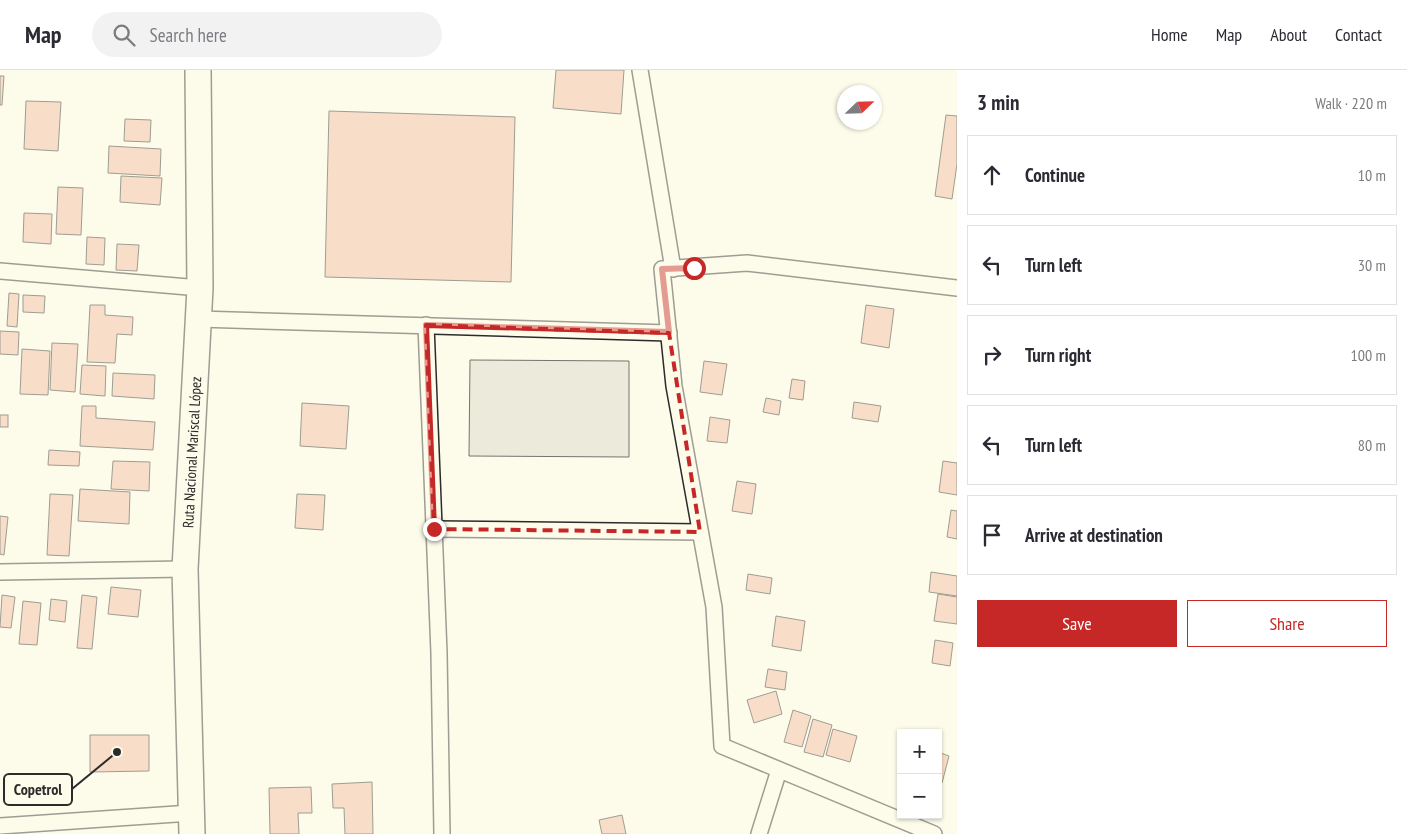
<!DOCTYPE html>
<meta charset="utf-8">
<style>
:root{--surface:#fff;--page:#f2f2f3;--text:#2b2b33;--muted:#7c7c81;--line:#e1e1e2;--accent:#c62828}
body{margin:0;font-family:"PT Sans Narrow",sans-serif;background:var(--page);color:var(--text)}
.controls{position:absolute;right:15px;bottom:15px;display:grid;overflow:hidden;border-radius:0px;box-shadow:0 1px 4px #0004}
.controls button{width:45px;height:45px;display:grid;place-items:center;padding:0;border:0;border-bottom:1px solid var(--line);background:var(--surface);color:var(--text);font:25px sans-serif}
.compass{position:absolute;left:837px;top:15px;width:45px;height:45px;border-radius:50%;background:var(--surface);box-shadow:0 1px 4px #0004;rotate:67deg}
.stop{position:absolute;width:15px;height:15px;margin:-11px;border:4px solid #c62828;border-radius:50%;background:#fff}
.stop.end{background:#c62828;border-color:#fff;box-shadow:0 1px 5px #0008}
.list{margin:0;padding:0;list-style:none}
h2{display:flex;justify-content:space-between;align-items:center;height:65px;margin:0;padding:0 20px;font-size:21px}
h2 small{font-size:16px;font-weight:400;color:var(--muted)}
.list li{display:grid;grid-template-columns:32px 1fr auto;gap:15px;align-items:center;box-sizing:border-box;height:80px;margin:0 10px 10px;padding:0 10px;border:1px solid var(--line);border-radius:0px}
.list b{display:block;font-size:19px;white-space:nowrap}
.list em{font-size:16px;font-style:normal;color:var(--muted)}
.actions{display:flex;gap:10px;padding:15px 20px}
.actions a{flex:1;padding:11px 0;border:1px solid var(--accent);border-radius:0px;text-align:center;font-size:18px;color:var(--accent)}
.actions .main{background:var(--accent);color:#fff}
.icon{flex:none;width:28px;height:28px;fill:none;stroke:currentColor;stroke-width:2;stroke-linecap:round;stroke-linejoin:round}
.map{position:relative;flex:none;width:957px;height:764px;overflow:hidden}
header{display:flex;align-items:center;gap:30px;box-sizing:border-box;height:70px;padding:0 25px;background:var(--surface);border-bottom:1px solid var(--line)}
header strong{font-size:24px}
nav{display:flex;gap:28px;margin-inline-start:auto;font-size:18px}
.search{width:350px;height:45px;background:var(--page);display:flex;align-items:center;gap:12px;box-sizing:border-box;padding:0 18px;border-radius:28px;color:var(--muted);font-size:19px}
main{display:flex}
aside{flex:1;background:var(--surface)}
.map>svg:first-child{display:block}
</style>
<header>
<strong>Map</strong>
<div class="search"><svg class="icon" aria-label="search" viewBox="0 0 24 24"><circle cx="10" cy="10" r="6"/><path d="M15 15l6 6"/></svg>Search here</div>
<nav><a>Home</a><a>Map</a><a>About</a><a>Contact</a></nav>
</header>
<main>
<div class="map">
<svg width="957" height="764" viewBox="0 0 957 764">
<rect width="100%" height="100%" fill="#fdfbea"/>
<polygon fill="#ecebdb" stroke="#74746e" points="470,290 629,291 629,387 469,386"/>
<g fill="#f2b8a0" stroke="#2b2b2b">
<polygon points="556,0 624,0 621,44 553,38"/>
<polygon points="0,6 4,6 2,35 0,35"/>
<polygon points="26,31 61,32 58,81 24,79"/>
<polygon points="329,41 515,47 511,212 325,207"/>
<polygon points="946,45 957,46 957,94 952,129 935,126"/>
<polygon points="125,49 151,50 150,72 124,71"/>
<polygon points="109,76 161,79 160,106 108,103"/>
<polygon points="121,106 162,108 160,135 120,132"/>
<polygon points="58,117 83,118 81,165 56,164"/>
<polygon points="24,143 52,144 51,174 23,172"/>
<polygon points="87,167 105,168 104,195 86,194"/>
<polygon points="117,174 139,175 137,201 116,200"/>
<polygon points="9,223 19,224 17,257 7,256"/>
<polygon points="23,225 45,226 44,243 23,242"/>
<polygon points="90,235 105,235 105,245 133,247 132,265 117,264 115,293 87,292"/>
<polygon points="866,235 894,239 889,278 861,273"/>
<polygon points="0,261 19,262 18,285 0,284"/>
<polygon points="52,273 78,274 75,322 50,320"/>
<polygon points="22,279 50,281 48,325 20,324"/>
<polygon points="704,291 727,294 722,325 700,322"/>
<polygon points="82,295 106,296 105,326 80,324"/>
<polygon points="113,303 155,305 154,329 112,326"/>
<polygon points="792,309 805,311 803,330 789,328"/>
<polygon points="766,328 781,331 779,345 763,342"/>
<polygon points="854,332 881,336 878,352 852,348"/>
<polygon points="302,333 349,336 346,379 300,376"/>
<polygon points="82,336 96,336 96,348 155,352 153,380 80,376"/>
<rect x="0" y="345" width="8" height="12"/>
<polygon points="710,347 730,350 727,373 707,371"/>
<polygon points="49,380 80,382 79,396 48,395"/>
<polygon points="113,391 150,392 149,421 111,419"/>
<polygon points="943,391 957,393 957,425 939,422"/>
<polygon points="737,411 756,414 752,444 732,441"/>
<polygon points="80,419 130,422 129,454 78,451"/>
<polygon points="50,424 73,425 69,486 47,485"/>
<polygon points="297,424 325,425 323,460 295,458"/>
<polygon points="951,440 957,441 957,469 947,467"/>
<polygon points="0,446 8,447 4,485 0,484"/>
<polygon points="931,502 957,506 957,526 929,522"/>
<polygon points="748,504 772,508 770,524 746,520"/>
<polygon points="111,517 141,520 138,547 108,544"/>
<polygon points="938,524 957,527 957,554 934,551"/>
<polygon points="2,525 15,527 11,558 0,557"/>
<polygon points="82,525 97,527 92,579 77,578"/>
<polygon points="51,529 67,531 65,552 49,550"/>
<polygon points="23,531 41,533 37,575 19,574"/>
<polygon points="776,546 805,551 801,581 772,576"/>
<polygon points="935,570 953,573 950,596 932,593"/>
<polygon points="768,599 787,602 785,620 765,617"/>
<polygon points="776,621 782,644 754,653 747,630"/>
<polygon points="793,640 811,646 802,677 784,672"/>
<polygon points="813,649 832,655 823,687 804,682"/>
<polygon points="833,659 857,666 850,692 826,685"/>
<polygon points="90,665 149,665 149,701 90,702"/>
<polygon points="938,682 949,686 942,713 938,712"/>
<polygon points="372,712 373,764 345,764 344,738 333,738 332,714"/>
<polygon points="311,717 312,743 298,743 299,764 270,764 269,718"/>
<polygon points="622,745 626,764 602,764 599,750"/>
</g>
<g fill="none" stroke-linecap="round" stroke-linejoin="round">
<g stroke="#2b2b2b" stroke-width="18">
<g id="minor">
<polyline points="640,0 673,199"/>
<polyline points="0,201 200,218"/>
<polyline points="199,249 669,263"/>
<polyline points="426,255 439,583 442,764"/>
<polyline points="434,459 700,462"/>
<polyline points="0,502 185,499"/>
<polyline points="0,756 191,743"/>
<polyline points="759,764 779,700"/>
<polyline points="934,764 722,676 714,537 674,316 662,199 747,193 957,218"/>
</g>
</g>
<g stroke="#2b2b2b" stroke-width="28">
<g id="trunk">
<path id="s1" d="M192 764 185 499 200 218 198 0"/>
</g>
</g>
<use href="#minor" stroke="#fdfbea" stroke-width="15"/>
<use href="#trunk" stroke="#fdfbea" stroke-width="25"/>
</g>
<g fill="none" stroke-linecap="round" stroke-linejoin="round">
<polyline stroke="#c62828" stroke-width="6" points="434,459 426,255 669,262 662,199 694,198"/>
</g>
<path d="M0 0H957V764H0ZM426 255 669 263 700 462 434 459Z" fill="#fdfbea" fill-opacity=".55" fill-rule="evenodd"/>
<path fill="none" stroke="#c62828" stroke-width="4" stroke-dasharray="10 6" stroke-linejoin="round" d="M426 255 669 263 700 462 434 459Z"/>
<g text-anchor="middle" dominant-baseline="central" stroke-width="4" stroke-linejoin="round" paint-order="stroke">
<g font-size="15" fill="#2b2b2b" stroke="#fdfbea">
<text stroke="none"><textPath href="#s1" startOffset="382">Ruta Nacional Mariscal López</textPath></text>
</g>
</g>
<path fill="none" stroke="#2b2b2b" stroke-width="2" d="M117 682L72 719"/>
<circle fill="#2b2b2b" stroke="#fdfbea" stroke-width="2" cx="117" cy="682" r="5"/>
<rect fill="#fdfbea" stroke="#2b2b2b" stroke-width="2" x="4" y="704" width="68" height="31" rx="5"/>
<g font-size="16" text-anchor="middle" font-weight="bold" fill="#2b2b2b">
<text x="38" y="725">Copetrol</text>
</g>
</svg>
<div class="controls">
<button>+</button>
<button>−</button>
</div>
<svg class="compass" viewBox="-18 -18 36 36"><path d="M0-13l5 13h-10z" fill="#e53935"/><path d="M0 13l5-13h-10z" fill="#7c7c81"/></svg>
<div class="stop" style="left:694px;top:198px"></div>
<div class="stop end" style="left:434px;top:459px"></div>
</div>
<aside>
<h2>3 min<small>Walk · 220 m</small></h2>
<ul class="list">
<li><svg class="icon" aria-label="ahead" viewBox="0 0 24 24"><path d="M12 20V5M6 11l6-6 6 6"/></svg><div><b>Continue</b></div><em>10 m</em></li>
<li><svg class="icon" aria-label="left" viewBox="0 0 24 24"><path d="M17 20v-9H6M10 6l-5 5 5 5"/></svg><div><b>Turn left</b></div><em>30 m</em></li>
<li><svg class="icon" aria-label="right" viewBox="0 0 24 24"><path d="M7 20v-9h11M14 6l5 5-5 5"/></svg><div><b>Turn right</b></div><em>100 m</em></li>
<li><svg class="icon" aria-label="left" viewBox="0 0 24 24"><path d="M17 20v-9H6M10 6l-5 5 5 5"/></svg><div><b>Turn left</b></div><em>80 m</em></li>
<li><svg class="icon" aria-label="arrive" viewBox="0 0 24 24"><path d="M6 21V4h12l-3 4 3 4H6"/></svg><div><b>Arrive at destination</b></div></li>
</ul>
<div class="actions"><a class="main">Save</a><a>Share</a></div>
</aside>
</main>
